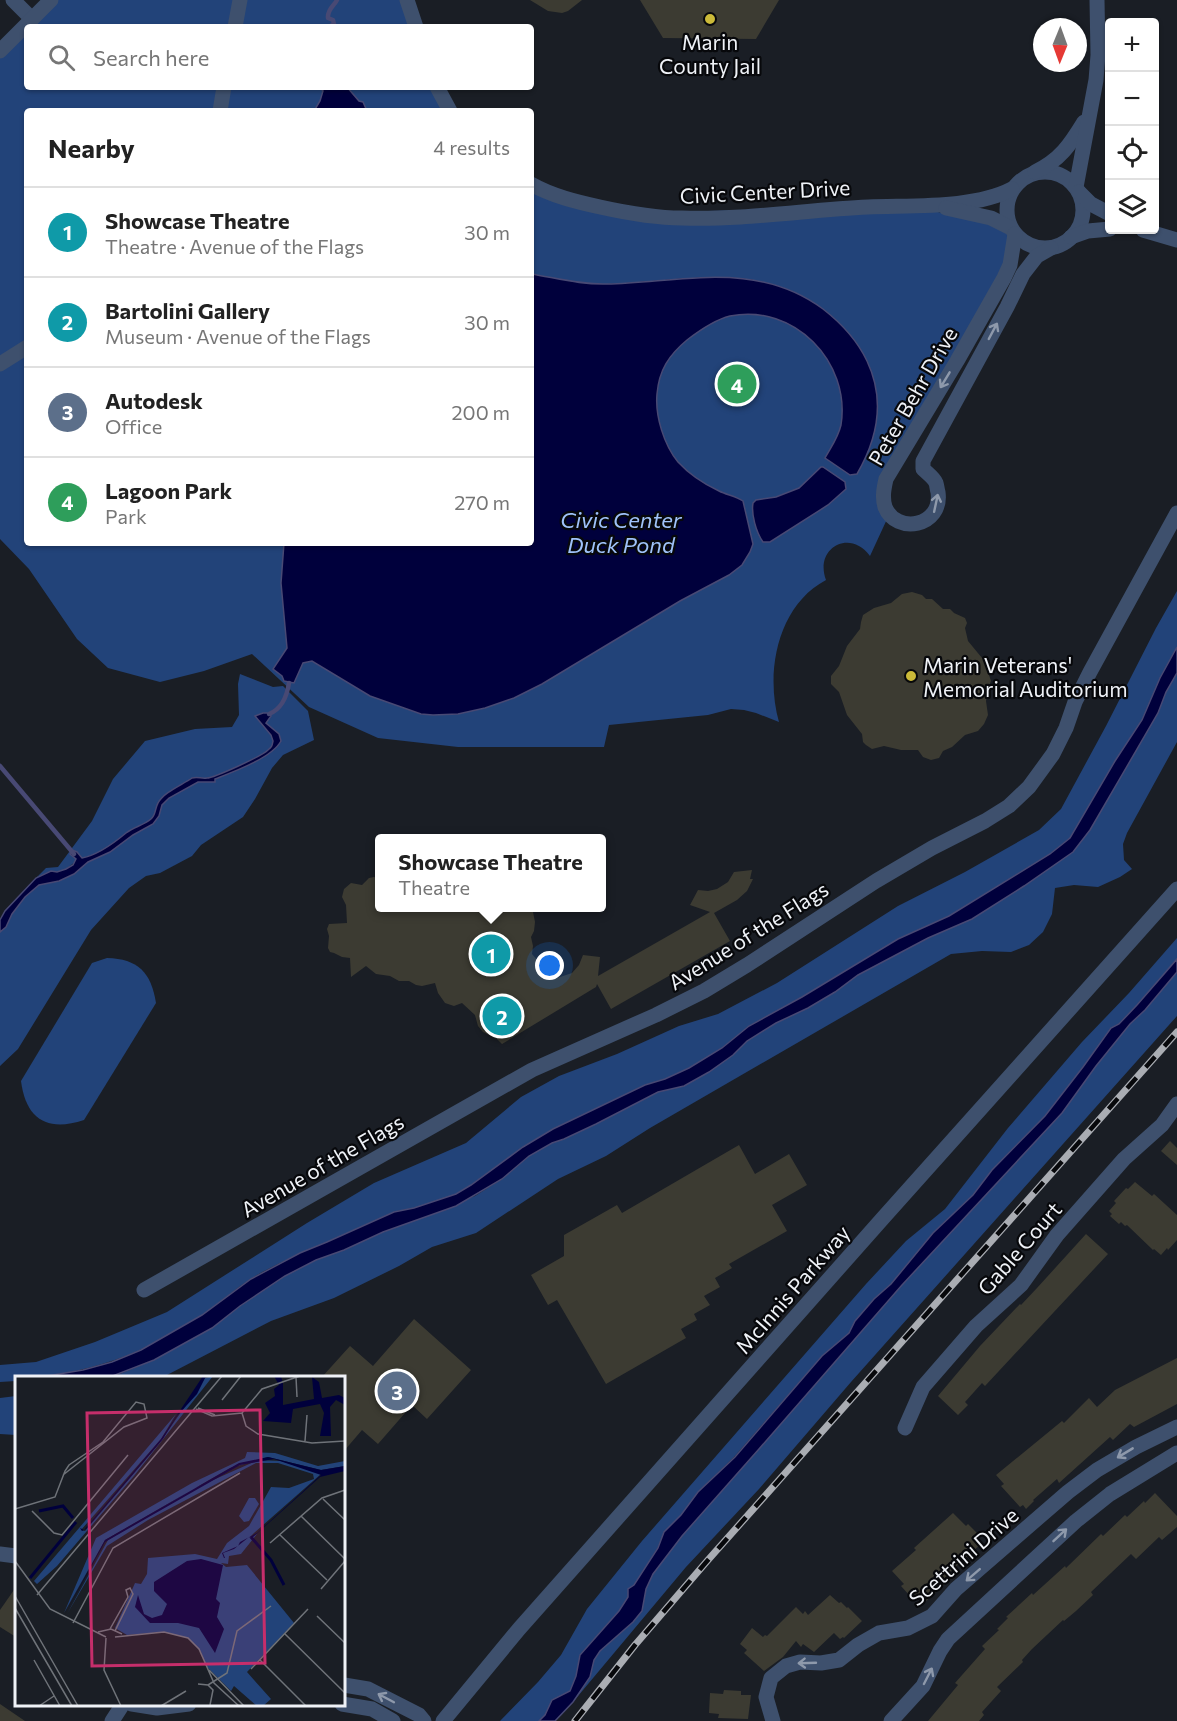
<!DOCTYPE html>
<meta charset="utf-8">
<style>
:root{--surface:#fff;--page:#f6f6f6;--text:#222;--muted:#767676;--line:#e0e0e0;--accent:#0b8043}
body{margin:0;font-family:Commissioner,sans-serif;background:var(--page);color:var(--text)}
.controls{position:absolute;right:18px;top:18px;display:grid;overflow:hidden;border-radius:6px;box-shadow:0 2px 4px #0004}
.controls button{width:54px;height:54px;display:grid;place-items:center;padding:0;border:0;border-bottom:2px solid var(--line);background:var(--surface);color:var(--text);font:30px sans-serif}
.compass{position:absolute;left:1033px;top:18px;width:54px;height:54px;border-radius:50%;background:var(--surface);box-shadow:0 2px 4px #0004;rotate:181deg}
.you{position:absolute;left:550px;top:966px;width:21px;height:21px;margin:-15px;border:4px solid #fff;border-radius:50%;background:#1a73e8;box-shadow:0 0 0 9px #1a73e833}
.badge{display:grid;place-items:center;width:39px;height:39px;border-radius:50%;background:var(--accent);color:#fff;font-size:20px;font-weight:700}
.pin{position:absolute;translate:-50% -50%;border:3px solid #fff;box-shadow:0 2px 6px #0006}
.popup{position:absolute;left:375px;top:834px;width:231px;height:78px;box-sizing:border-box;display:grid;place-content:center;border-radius:6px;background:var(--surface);filter:drop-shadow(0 2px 4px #0005);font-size:20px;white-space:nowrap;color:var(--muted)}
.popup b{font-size:22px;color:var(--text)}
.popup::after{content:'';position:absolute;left:50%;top:100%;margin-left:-12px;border:12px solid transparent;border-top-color:var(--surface)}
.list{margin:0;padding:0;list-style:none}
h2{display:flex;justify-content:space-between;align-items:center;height:78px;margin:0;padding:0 24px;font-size:26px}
h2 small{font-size:20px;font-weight:400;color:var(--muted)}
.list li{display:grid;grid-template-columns:39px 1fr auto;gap:18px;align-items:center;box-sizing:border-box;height:90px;padding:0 24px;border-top:2px solid var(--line)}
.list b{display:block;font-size:22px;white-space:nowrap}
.list p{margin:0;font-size:20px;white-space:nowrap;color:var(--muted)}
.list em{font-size:20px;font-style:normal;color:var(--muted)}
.icon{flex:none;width:33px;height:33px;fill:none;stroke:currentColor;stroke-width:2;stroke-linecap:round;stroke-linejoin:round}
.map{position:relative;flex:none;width:1177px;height:1721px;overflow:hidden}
.search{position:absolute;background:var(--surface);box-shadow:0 2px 4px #0004;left:24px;top:24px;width:510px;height:66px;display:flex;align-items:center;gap:15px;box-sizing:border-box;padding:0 21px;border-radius:6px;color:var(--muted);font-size:22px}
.panel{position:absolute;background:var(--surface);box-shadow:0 2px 4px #0004;left:24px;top:108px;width:510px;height:438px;border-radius:6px}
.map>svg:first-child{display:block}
</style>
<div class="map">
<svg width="1177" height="1721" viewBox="0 0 1177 1721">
<rect width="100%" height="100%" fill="#1a1e25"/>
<g fill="#224379">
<path d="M54 0H407L416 27H27V87H437L450 111H27V543H531V184L632 213 904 206 1005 224 1012 254 886 479 888 517 870 556C850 528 814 548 826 580 777 606 765 673 779 722L756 713 744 710 731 709 708 715 609 725 604 747H458L378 738 309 707 252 654 204 671 160 682 108 668 77 639 29 569 0 539V53Z"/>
<path d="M1177 591V647L1160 678 1142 720 1115 761 1070 838 1050 854 949 916 898 939 802 997 749 1026 722 1048 689 1068 665 1079 645 1085 553 1129 523 1147 471 1185 456 1194 414 1208 397 1211C374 1221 352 1231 330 1241 303 1252 277 1263 252 1278 235 1289 220 1302 204 1314 149 1352 84 1377 16 1378V1381L0 1382V1365L36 1362 95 1342 167 1312 307 1223 374 1183 466 1143 521 1097 559 1076 617 1054 679 1026 718 1014 777 983 898 906 965 872 1039 830 1061 809 1106 726 1156 628Z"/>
<polygon points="1177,673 1177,742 1127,833 1123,844 1124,860 1132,869 1120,877 1098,887 1074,885 1055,888 1052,914 1043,932 1029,945 1011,952 982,951 951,954 650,1128 606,1156 558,1179 476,1233 432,1247 399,1266 334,1298 271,1321 167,1375 161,1378 110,1378 154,1360 212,1328 240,1306 285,1276 316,1260 344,1250 383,1232 475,1196 502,1179 529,1156 552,1143 564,1139 596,1124 658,1092 684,1086 733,1055 747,1041 776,1023 808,1008 835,992 858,975 928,938 972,919 1090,830 1158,713 1166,692"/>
<polygon points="240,674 273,687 283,686 308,711 314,740 283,755 272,768 255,799 243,817 201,845 192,856 160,873 146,876 129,888 91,930 18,1049 0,1066 0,932 6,927 12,914 25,897 39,885 59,881 74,874 75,862 66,869 57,872 51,871 36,878 46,868 58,867 92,821 113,779 145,741 195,729 232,727 239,715 238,684"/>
<polygon points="1177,938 1177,959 1137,1005 1120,1023 1111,1028 1083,1067 1045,1116 992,1170 973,1195 933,1233 891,1284 874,1299 855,1321 849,1333 822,1356 734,1457 698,1492 681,1515 664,1532 658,1547 619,1611 580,1655 576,1676 570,1691 552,1700 545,1715 539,1721 500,1721 538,1682 561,1655 587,1609 642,1541 866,1284 906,1241 945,1209 1008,1128 1082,1042 1129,993"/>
<path d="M107 958C138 959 151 972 156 1003L84 1120C48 1132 26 1120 21 1081L92 963Z"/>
<polygon points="1177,972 1177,1016 851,1382 759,1489 686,1567 573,1702 590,1677 594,1660 600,1651 633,1622 642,1611 646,1589 653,1574 682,1536 759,1449 902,1285 1062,1113 1096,1066 1130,1024 1145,1010"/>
<polygon points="16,1396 16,1435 0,1434 0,1398"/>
</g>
<g fill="#00003c" stroke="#484974" stroke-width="1.5">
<polygon points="320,87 347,87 359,101 363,102 367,111 314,111 320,101 323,91"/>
<path d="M531 274C556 278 582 285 607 284 683 282 757 260 823 309 841 323 857 340 867 361 885 399 878 438 857 474L850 475 825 458C831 447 838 438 841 425 851 362 794 303 730 316 714 320 700 330 687 340 669 355 659 370 657 394 655 416 664 445 678 462 689 474 704 484 719 491 727 495 736 496 743 501L753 544 750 552 742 565 729 575 680 601 542 684 514 698 485 708 458 714 433 715 421 714 370 696 312 661 303 663 294 683 284 681 282 676 273 669 287 648 281 583 284 543H531Z"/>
<path d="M821 467H823L845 482 846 489 828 505 770 542H763C756 532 751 514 753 503L756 500 776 497 799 488Z"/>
<polygon points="1177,647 1177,673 1166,692 1158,713 1090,830 1073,852 1024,886 972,919 928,938 858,975 835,992 808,1008 776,1023 747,1041 733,1055 709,1072 684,1086 658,1092 596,1124 564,1139 552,1143 529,1156 502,1179 456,1206 383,1232 344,1250 316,1260 285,1276 240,1306 212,1328 154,1360 110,1377 41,1377 83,1370 112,1362 141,1350 202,1315 251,1279 300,1253 327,1242 394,1212 414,1208 456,1194 471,1185 523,1147 553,1129 645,1085 665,1079 689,1068 722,1048 749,1026 802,997 898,939 949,916 1050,854 1070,838 1115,761 1142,720 1160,678"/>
<path d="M263 713H267L271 716 266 723 279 734 281 741C272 758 233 772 215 779V782H198L169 798 162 805 159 816 153 824 133 835 110 852 88 862 74 874 59 881 39 885 25 897 12 914 6 927 0 932V920L5 911 36 878 51 871 57 872 66 869 73 865 76 859 70 854 72 850 77 852 82 858C98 855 114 843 126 833 134 827 144 825 151 819 156 815 155 808 158 803 164 792 182 785 192 778 198 776 201 779 207 778 214 778 262 756 268 750 272 747 272 746 273 741L271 735 255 716Z"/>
<polygon points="1177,959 1177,972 1145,1010 1130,1024 1096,1066 1062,1113 902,1285 759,1449 682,1536 653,1574 646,1589 642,1611 633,1622 600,1651 594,1660 590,1677 573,1702 555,1721 539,1721 545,1715 552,1700 570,1691 576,1676 580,1655 619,1611 628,1597 628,1589 634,1585 658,1548 664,1532 681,1515 698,1492 735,1457 822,1356 849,1333 855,1321 874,1299 891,1284 933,1233 973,1195 992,1170 1045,1116 1083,1067 1111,1028 1119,1024 1137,1005"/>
</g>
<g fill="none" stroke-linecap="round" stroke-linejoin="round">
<g stroke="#484974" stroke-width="4.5">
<path d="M329 27 334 24 333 20 328 18C327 9 335 5 337 0"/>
<path d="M269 714C282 709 287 696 289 683"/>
<polyline points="0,766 74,854"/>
</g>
</g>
<g fill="#3c3b32">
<polygon points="530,0 582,0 568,11 562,13 548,11"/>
<polygon points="640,0 779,0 756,39 663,38"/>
<polygon points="912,592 922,595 926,599 932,599 943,609 950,609 954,613 965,618 967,623 965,628 968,641 982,658 990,661 991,666 989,675 991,681 988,688 986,701 988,715 984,724 978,731 965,735 952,747 943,751 939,758 931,760 923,757 918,750 901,750 884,746 872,749 866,745 863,742 862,734 847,715 839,692 831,684 831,676 839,666 847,646 860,629 861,622 863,615 874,608 891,603 902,594"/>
<polygon points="752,870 750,879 753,879 747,891 737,900 714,913 730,941 611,1009 597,984 596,987 502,1044 497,1039 483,1032 478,1026 475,1015 462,1003 454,1006 445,1003 438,993 435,983 422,986 416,985 409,981 399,981 390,976 376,974 366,966 351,977 350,958 342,957 334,953 330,952 328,948 329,936 327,929 329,924 347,923 346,905 342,897 344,889 351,883 362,885 369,878 374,877 380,879 380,908 465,908 468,911 481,908 490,912 494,908 530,908 533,912 535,922 534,931 531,937 533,946 532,954 554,979 572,973 579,965 583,955 600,957 598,976 710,912 690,905 698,890 708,891 717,889 728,882 734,872"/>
<polygon points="1170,1141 1177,1148 1177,1165 1161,1151"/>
<polygon points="739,1145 755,1174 789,1154 807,1185 772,1205 787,1231 729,1264 732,1268 715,1278 720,1287 704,1296 710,1305 694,1314 697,1320 681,1329 686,1338 606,1384 557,1300 548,1305 531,1275 564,1256 564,1235 617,1205 622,1213"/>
<polygon points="1135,1182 1152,1196 1154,1194 1177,1215 1177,1240 1168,1250 1167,1248 1161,1255 1154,1249 1153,1250 1127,1225 1125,1226 1121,1222 1119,1224 1110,1216 1112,1214 1109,1211 1116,1203 1114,1201 1126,1188 1128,1189"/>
<polygon points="1086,1234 1108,1254 985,1386 982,1383 974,1392 965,1402 968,1405 958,1415 938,1396 980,1346 1020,1304 1021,1305 1037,1288"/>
<polygon points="414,1319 471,1370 427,1419 412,1405 378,1444 362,1430 344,1451 344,1377 322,1377 350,1346 373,1366"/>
<polygon points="1177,1358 1177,1404 1134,1427 1130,1424 1113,1440 1110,1437 1059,1483 1057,1479 1033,1500 1034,1501 1026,1509 1023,1505 1020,1507 1001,1486 1004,1484 996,1475 1062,1421 1064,1423 1089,1398 1097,1407 1115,1390"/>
<polygon points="1155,1493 1177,1516 1177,1527 1162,1540 1159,1537 1136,1559 1131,1554 1091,1592 1093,1595 1076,1611 1064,1621 1063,1620 1032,1649 1022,1660 1023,1662 997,1687 1001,1691 982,1712 984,1715 979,1721 928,1721 958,1685 955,1683 985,1649 982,1646 999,1630 997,1629 1008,1618 1006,1617 1032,1593 1033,1595 1065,1566 1066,1568 1101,1534 1103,1536 1125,1515 1127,1517 1144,1501 1145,1503"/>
<polygon points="953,1513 966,1526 968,1524 977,1533 975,1535 982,1543 950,1572 954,1576 924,1603 913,1593 910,1596 901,1586 904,1584 892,1571 916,1550 914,1548"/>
<polygon points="16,1587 16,1637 0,1627 0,1610"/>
<polygon points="830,1595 839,1603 841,1602 847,1608 848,1607 862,1621 844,1638 843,1637 840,1639 834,1633 814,1652 803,1644 801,1647 796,1641 783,1657 764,1671 744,1653 747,1650 740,1644 752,1628 763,1637 765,1635 767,1636 796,1607 803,1614 805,1611 808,1615"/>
<polygon points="724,1690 741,1691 741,1695 751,1695 748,1719 718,1718 719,1714 709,1713 710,1693 723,1694"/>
<polygon points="0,1704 25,1721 0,1721"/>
</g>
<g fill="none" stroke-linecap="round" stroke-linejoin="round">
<g stroke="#3e506d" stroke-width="15">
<polyline points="13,0 32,19"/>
<polyline points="407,0 416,27"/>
<polyline points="235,27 240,0"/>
<polyline points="0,51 51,0"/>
<polyline points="437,87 450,111"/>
<polyline points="220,111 224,87"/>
<circle cx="1045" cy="210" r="38"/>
<path d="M1035 172C1060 160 1070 145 1084 122"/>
<path d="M531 184C552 196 577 202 600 207 627 213 654 218 682 218 744 220 806 210 868 207 911 205 974 209 1012 189"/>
<polyline points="1076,187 1096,80 1098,55 1097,0"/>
<polyline points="1079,192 1091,204 1110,214"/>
<polyline points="946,208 991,218 1011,228"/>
<polyline points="1143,230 1177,240"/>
<path d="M1015 234 1010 265 1004 278 957 361 886 479C884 488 882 497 885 507 896 535 943 527 938 492 937 489 937 486 936 483 934 478 927 473 923 469V461L1007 307 1023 274 1037 256 1051 248"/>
<polyline points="1071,237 1088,231 1110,229"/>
<polyline points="0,364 27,347"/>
<polyline points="144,1290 532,1070 656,1015 704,991 747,965 876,881 932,848 985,821 1009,806 1029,787 1053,754 1066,728 1075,702 1090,672 1177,513"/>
<polyline points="905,1428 923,1387 976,1326 1021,1285 1057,1235 1124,1159 1162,1125 1177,1104"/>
<polyline points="0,1554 16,1556"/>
<polyline points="344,1685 368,1689 419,1715 424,1721"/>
<polyline points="132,1704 157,1708 189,1704"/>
<polyline points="342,1704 372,1709 393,1721"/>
<polyline points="112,1721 123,1704"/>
<polyline points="443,1721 519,1629 883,1218 1177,889"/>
<polyline points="773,1721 766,1697 771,1678 786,1666 800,1662 821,1663 839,1660 858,1645 879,1633 908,1628 932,1616 956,1589 1068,1492 1097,1470 1136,1447 1177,1427"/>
<polyline points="891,1721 923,1686 940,1651 948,1639 1076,1521 1110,1494 1177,1453"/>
</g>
<g stroke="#aaadb3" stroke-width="7">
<polyline id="rail" points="575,1721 635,1645 708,1560 1177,1032"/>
</g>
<use href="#rail" stroke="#07080b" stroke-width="4.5" stroke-dasharray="14" stroke-linecap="butt"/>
</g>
<defs><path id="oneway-shaft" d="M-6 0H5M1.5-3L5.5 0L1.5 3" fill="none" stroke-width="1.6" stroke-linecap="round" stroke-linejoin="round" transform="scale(1.5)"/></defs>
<g stroke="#8e99ab">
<use href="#oneway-shaft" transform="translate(993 331) rotate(-62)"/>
<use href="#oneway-shaft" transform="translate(945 380) rotate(121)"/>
<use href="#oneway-shaft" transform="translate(936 503) rotate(-78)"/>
<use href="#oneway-shaft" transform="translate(1125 1453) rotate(149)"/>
<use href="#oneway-shaft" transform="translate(1060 1535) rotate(-43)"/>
<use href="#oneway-shaft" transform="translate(973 1575) rotate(139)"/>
<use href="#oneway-shaft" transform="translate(807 1663) rotate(178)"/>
<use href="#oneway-shaft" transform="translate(928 1676) rotate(-63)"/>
<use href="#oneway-shaft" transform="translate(386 1698) rotate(-152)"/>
</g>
<g fill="#cbba39" stroke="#07080b" stroke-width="2">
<circle cx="710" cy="19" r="6"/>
<circle cx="911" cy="676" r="6"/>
</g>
<g text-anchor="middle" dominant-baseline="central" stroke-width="4.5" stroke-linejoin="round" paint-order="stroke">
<g font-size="21" fill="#eff2f7" stroke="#07080b">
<text x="710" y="41">Marin<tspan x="710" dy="24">County Jail</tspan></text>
<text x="923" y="664" text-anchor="start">Marin Veterans'<tspan x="923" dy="24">Memorial Auditorium</tspan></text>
</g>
<g font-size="21" fill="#eff2f7" stroke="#07080b">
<text transform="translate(765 191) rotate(-3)">Civic Center Drive</text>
<text transform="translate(912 396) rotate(-60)">Peter Behr Drive</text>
<text transform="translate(748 935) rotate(-32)">Avenue of the Flags</text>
<text transform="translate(322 1165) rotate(-30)">Avenue of the Flags</text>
<text transform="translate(1019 1248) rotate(-49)">Gable Court</text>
<text transform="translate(792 1289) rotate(-49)">McInnis Parkway</text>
<text transform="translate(963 1556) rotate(-41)">Scettrini Drive</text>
</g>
<g font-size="22" font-style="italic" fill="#9fc2fa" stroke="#07080b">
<text x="621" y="519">Civic Center<tspan x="621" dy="25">Duck Pond</tspan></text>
</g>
</g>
<g transform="translate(15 1376)">
<rect width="330" height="330" fill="#1a1e25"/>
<path d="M198 0 119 100 42 190 22 208 19 205 161 38 146 63 66 154 70 155 143 69 190 2ZM232 76 260 77 303 90 330 85V90L306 94 253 81 215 92 90 164 49 237 81 162 177 107 230 82ZM243 84 266 85 306 98 239 157 235 161 242 158 226 178 214 180 213 188 206 187 211 191 232 189 279 247 232 296 256 323 248 330H242L219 310 216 315 191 290 186 276 173 262 149 256 112 259 100 252 120 207 126 208 132 198 133 182 180 178 202 183 212 167 234 150 256 111 274 112 299 103 298 98 263 87H241L133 144 92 170 52 238 93 164 180 112ZM234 122H240L244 128 234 145 229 146 224 140Z" fill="#224379"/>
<path d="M188 0H191L182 18 162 40 148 63 71 153 67 155 65 152 69 154 146 63ZM259 0H266L268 8V29L299 23 297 1 304 6 307 22 324 19 330 22V29L321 24 315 31 316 60H305L309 37 305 28 278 33 276 47 248 45 255 37 250 27 260 20 259 13 264 9ZM253 81 306 94 330 90V95L305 101 237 162 234 161 219 173 208 177 210 182H209L207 177 223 170 225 166 242 157 306 99 259 83 225 89 90 166 50 238 90 164 224 87ZM186 183 208 189 201 223 205 227 202 241 209 253 200 277 184 252 163 247H135L120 231 123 219 129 238 137 242 147 239 152 228 139 215V206L172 185Z" fill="#00003c"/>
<path fill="none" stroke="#00003c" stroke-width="3" d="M24 135 48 130 58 142M236 161 256 184 269 209M15 202 61 146"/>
<path fill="none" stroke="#6f7379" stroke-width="1.5" d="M281 1 282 21M207 24 226 0M183 32 200 39M181 33 197 40 227 37M227 37 231 50 243 58 297 67 330 65M227 37 247 13 285 0M330 39V59M290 65 292 39M308 123 330 144M0 133 40 121 50 95 54 89 88 66 121 26 129 28 132 42 109 51 48 99M17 135 39 157 47 159 113 79M286 140 330 183M265 159 312 204M255 167 307 122 330 114M0 185 35 233 91 261M306 213 330 185M22 219 207 0M0 220 63 330M0 232 57 330M302 240 330 267M58 247 98 172 225 97M95 253 113 221 111 214 115 212 118 218 100 255M83 256 96 253 107 258M270 258 330 317M100 261 149 256 173 262 184 273 199 307 224 330M91 262 89 294 106 330M19 284 45 330M245 284 291 330M236 293 293 233M194 294 229 330M183 308 193 309 198 314 195 329M193 309 212 297 222 255 256 230M24 330 39 320M146 330 171 315"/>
<path fill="#c62e6b" fill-opacity="0.15" stroke="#c62e6b" stroke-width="3" d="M245 34 250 287 77 290 72 37Z"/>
<rect width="330" height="330" fill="none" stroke="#eff2f7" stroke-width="3"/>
</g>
</svg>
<div class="controls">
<button>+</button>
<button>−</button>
<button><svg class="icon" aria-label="locate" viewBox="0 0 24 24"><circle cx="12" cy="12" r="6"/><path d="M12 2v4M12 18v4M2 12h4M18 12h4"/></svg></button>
<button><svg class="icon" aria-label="layers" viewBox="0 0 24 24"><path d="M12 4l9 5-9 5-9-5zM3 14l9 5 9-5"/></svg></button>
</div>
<svg class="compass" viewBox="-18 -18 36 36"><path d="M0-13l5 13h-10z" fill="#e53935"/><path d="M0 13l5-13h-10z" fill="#767676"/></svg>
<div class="you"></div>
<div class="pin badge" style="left:491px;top:954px;background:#0f9aa8">1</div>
<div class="popup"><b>Showcase Theatre</b>Theatre</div>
<div class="pin badge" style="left:502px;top:1016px;background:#0f9aa8">2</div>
<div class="pin badge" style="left:397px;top:1391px;background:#5c6f8a">3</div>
<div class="pin badge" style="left:737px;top:384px;background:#2e9e5b">4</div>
<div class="search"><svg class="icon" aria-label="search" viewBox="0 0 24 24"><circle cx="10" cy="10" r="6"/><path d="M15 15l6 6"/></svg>Search here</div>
<section class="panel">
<h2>Nearby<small>4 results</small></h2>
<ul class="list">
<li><span class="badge" style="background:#0f9aa8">1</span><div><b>Showcase Theatre</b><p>Theatre · Avenue of the Flags</p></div><em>30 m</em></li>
<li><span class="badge" style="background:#0f9aa8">2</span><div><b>Bartolini Gallery</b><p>Museum · Avenue of the Flags</p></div><em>30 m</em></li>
<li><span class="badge" style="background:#5c6f8a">3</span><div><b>Autodesk</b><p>Office</p></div><em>200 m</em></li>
<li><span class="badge" style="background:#2e9e5b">4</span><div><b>Lagoon Park</b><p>Park</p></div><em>270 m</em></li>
</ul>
</section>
</div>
